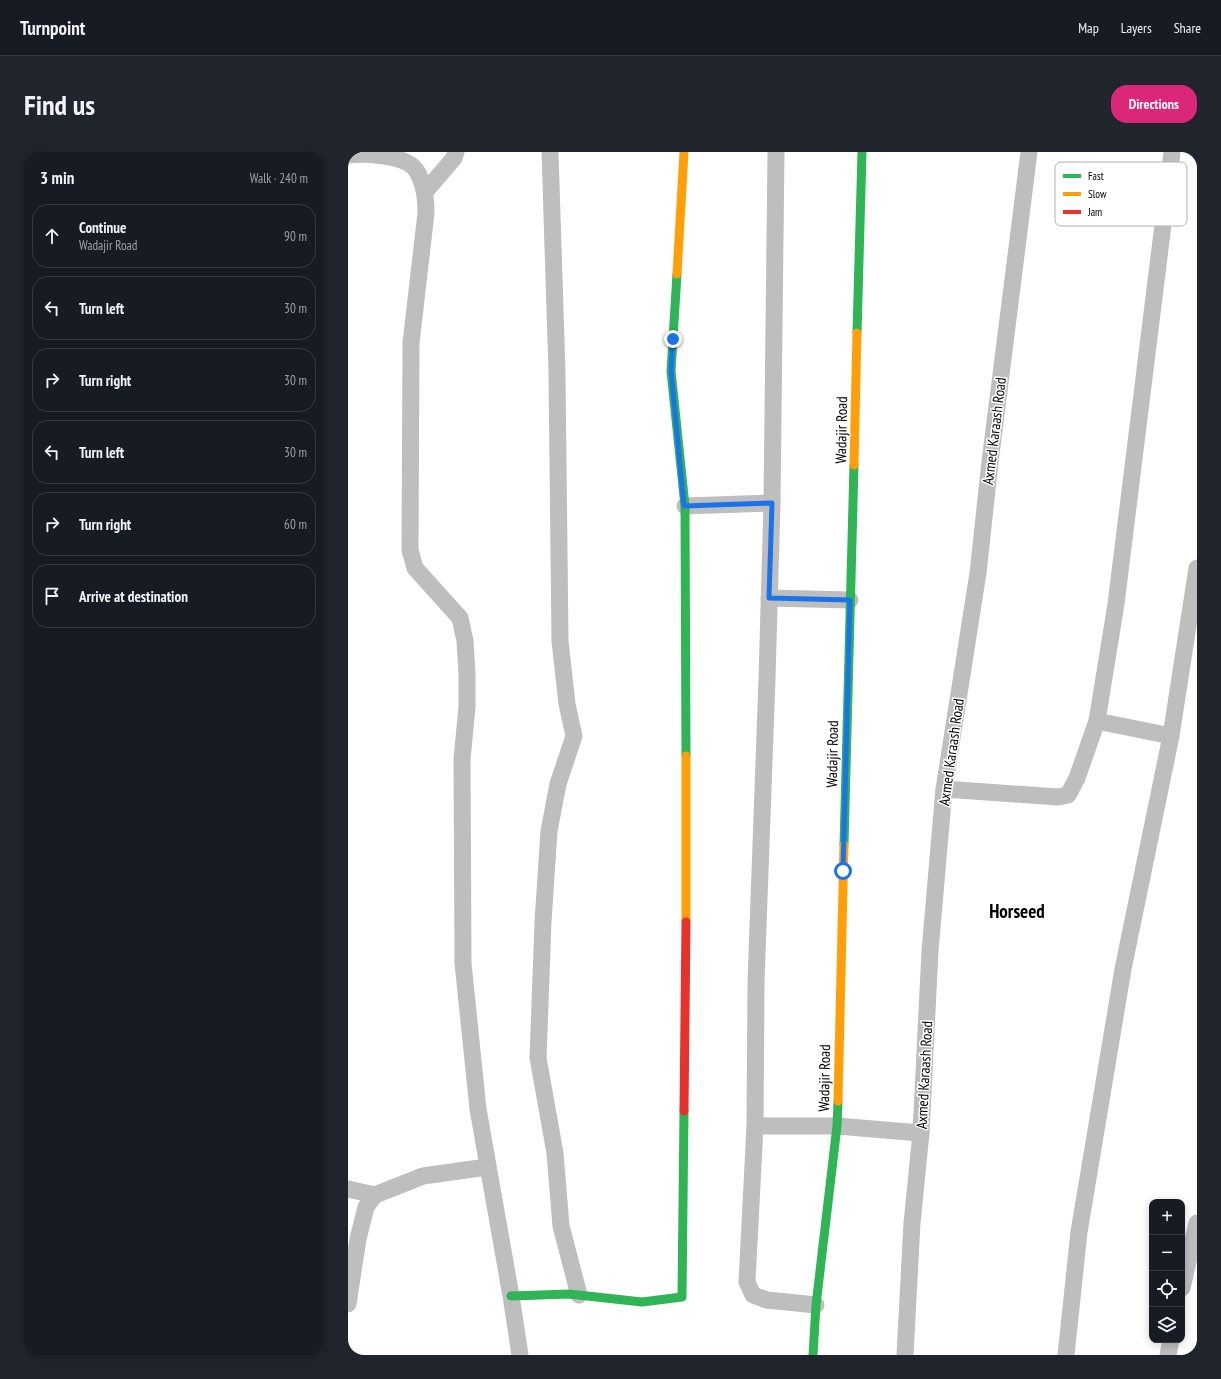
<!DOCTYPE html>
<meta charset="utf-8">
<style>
:root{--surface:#171b24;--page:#20242c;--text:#f1f3f6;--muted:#9ea1a6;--line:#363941;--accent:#db2777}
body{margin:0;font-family:"PT Sans Narrow",sans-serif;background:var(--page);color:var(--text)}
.controls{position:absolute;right:12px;bottom:12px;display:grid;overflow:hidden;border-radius:8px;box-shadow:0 2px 10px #0003}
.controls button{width:36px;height:36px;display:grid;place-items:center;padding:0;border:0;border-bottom:1px solid var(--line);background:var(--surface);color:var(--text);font:20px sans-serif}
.stop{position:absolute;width:12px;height:12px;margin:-9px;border:3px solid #1a73e8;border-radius:50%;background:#fff}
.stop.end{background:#1a73e8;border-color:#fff;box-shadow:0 1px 4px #0008}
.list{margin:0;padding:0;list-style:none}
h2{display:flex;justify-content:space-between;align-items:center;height:52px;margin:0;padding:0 16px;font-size:17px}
h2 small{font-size:13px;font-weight:400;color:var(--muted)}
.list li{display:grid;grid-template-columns:26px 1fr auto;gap:12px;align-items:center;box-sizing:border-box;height:64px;margin:0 8px 8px;padding:0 8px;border:1px solid var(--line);border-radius:16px}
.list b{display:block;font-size:15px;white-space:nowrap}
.list p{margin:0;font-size:13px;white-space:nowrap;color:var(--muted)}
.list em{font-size:13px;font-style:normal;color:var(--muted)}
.icon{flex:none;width:22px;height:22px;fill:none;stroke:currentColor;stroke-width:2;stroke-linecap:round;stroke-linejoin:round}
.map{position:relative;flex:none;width:849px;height:1203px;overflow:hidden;border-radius:16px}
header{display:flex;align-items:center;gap:24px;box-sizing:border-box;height:56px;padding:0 20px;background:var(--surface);border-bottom:1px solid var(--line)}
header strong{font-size:19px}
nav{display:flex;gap:22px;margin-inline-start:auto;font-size:14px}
.intro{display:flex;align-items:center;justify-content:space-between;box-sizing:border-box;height:96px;padding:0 24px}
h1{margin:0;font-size:28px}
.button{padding:10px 18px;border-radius:16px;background:var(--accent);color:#fff;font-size:14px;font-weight:700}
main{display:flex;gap:24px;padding:0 24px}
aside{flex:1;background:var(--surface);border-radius:16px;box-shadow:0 2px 10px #0003}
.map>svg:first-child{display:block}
</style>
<header>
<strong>Turnpoint</strong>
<nav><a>Map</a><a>Layers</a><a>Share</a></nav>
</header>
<div class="intro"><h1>Find us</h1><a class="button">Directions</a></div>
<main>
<aside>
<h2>3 min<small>Walk · 240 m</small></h2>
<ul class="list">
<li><svg class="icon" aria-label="ahead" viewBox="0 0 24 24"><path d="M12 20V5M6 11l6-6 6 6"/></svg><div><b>Continue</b><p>Wadajir Road</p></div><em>90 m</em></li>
<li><svg class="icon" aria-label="left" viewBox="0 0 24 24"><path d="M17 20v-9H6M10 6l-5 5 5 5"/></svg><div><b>Turn left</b></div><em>30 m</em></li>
<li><svg class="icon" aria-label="right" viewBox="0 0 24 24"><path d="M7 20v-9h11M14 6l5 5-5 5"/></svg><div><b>Turn right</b></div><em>30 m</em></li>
<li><svg class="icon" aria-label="left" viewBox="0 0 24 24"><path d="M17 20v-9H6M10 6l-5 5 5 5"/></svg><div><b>Turn left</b></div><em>30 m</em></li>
<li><svg class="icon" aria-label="right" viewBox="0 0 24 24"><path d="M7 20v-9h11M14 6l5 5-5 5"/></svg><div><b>Turn right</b></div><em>60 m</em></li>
<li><svg class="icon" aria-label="arrive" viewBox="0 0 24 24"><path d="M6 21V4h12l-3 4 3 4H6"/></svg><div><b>Arrive at destination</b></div></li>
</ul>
</aside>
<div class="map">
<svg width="849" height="1203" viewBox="0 0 849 1203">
<rect width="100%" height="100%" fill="#fff"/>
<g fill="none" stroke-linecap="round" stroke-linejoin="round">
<g stroke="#bebebe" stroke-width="17">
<polyline points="202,0 209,221 212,489 219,552 226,584 210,632 201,679 195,770 190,906 207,1001 213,1074 231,1143"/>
<polyline points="428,0 424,351 419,527 408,830 407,974 399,1130 405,1143 419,1148 468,1153"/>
<path d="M0 3C17 1 58 3 68 18 76 30 78 47 78 61L63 191 62 398 67 416 112 466 117 489 119 522V555L114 607 115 811 130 957 163 1144 172 1203"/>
<polyline points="77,40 106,6 108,0"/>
<polyline points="337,354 424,351"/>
<polyline points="421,446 502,448"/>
<polyline points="823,584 749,569 768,452 824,0"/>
<polyline points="596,637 710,645 720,643 729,626 749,569"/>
<polyline points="407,974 489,974 573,981"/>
<polyline points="0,1037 27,1043"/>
<polyline points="834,1136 849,1071"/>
<polyline points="0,1152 10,1087 18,1055 27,1043 75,1024 139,1015"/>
<polyline points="557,1203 564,1071 573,981 582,799 596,637 630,421 642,310 681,0"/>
<polyline points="718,1203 731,1080 775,817 823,584 849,416"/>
<polyline points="820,1203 823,1188"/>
</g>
<g stroke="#30b455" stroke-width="9">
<polyline points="329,122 323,219 337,354 338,604"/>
<polyline points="509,181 514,0"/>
<polyline points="496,693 506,313"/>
<polyline points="163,1144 221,1142 294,1150 334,1145 336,959"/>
<polyline points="465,1203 468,1153 489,974 490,949"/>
</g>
<g stroke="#ff9f0a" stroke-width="9">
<polyline points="329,122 336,0"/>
<polyline points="506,313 509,181"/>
<polyline points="338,604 338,770"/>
<polyline points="490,949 496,693"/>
</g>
<polyline stroke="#e5322d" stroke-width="9" points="336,959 338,770"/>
</g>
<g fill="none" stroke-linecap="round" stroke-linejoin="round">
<polyline stroke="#1a73e8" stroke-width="5" points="325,187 323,219 336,354 424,351 421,446 502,448 495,719"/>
</g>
<g text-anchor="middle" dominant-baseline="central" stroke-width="3" stroke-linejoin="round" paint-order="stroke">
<g font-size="15" fill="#000" stroke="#fff">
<text transform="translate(493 278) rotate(-89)">Wadajir Road</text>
<text transform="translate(646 279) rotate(-83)">Axmed Karaash Road</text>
<text transform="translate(603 600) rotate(-82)">Axmed Karaash Road</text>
<text transform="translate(484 602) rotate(-89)">Wadajir Road</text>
<text transform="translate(576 923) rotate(-87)">Axmed Karaash Road</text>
<text transform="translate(476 926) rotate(-89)">Wadajir Road</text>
</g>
<g font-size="19" font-weight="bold" fill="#000" stroke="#fff">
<text x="669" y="759">Horseed</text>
</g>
</g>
<rect x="707" y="10" width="132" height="64" rx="6" fill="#fff" stroke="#b2b2b2" stroke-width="1"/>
<rect x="715" y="22" width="18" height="4" fill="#30b455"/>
<rect x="715" y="40" width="18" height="4" fill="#ff9f0a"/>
<rect x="715" y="58" width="18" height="4" fill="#e5322d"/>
<g font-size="11" fill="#000">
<text x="740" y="28">Fast</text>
<text x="740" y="46">Slow</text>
<text x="740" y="64">Jam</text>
</g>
</svg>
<div class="controls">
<button>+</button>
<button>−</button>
<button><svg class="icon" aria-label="locate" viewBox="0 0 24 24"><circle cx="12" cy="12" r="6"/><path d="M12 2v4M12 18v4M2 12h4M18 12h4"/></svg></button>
<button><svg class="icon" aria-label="layers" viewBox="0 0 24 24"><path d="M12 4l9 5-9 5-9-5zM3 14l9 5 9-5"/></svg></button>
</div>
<div class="stop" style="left:495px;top:719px"></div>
<div class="stop end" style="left:325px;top:187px"></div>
</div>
</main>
